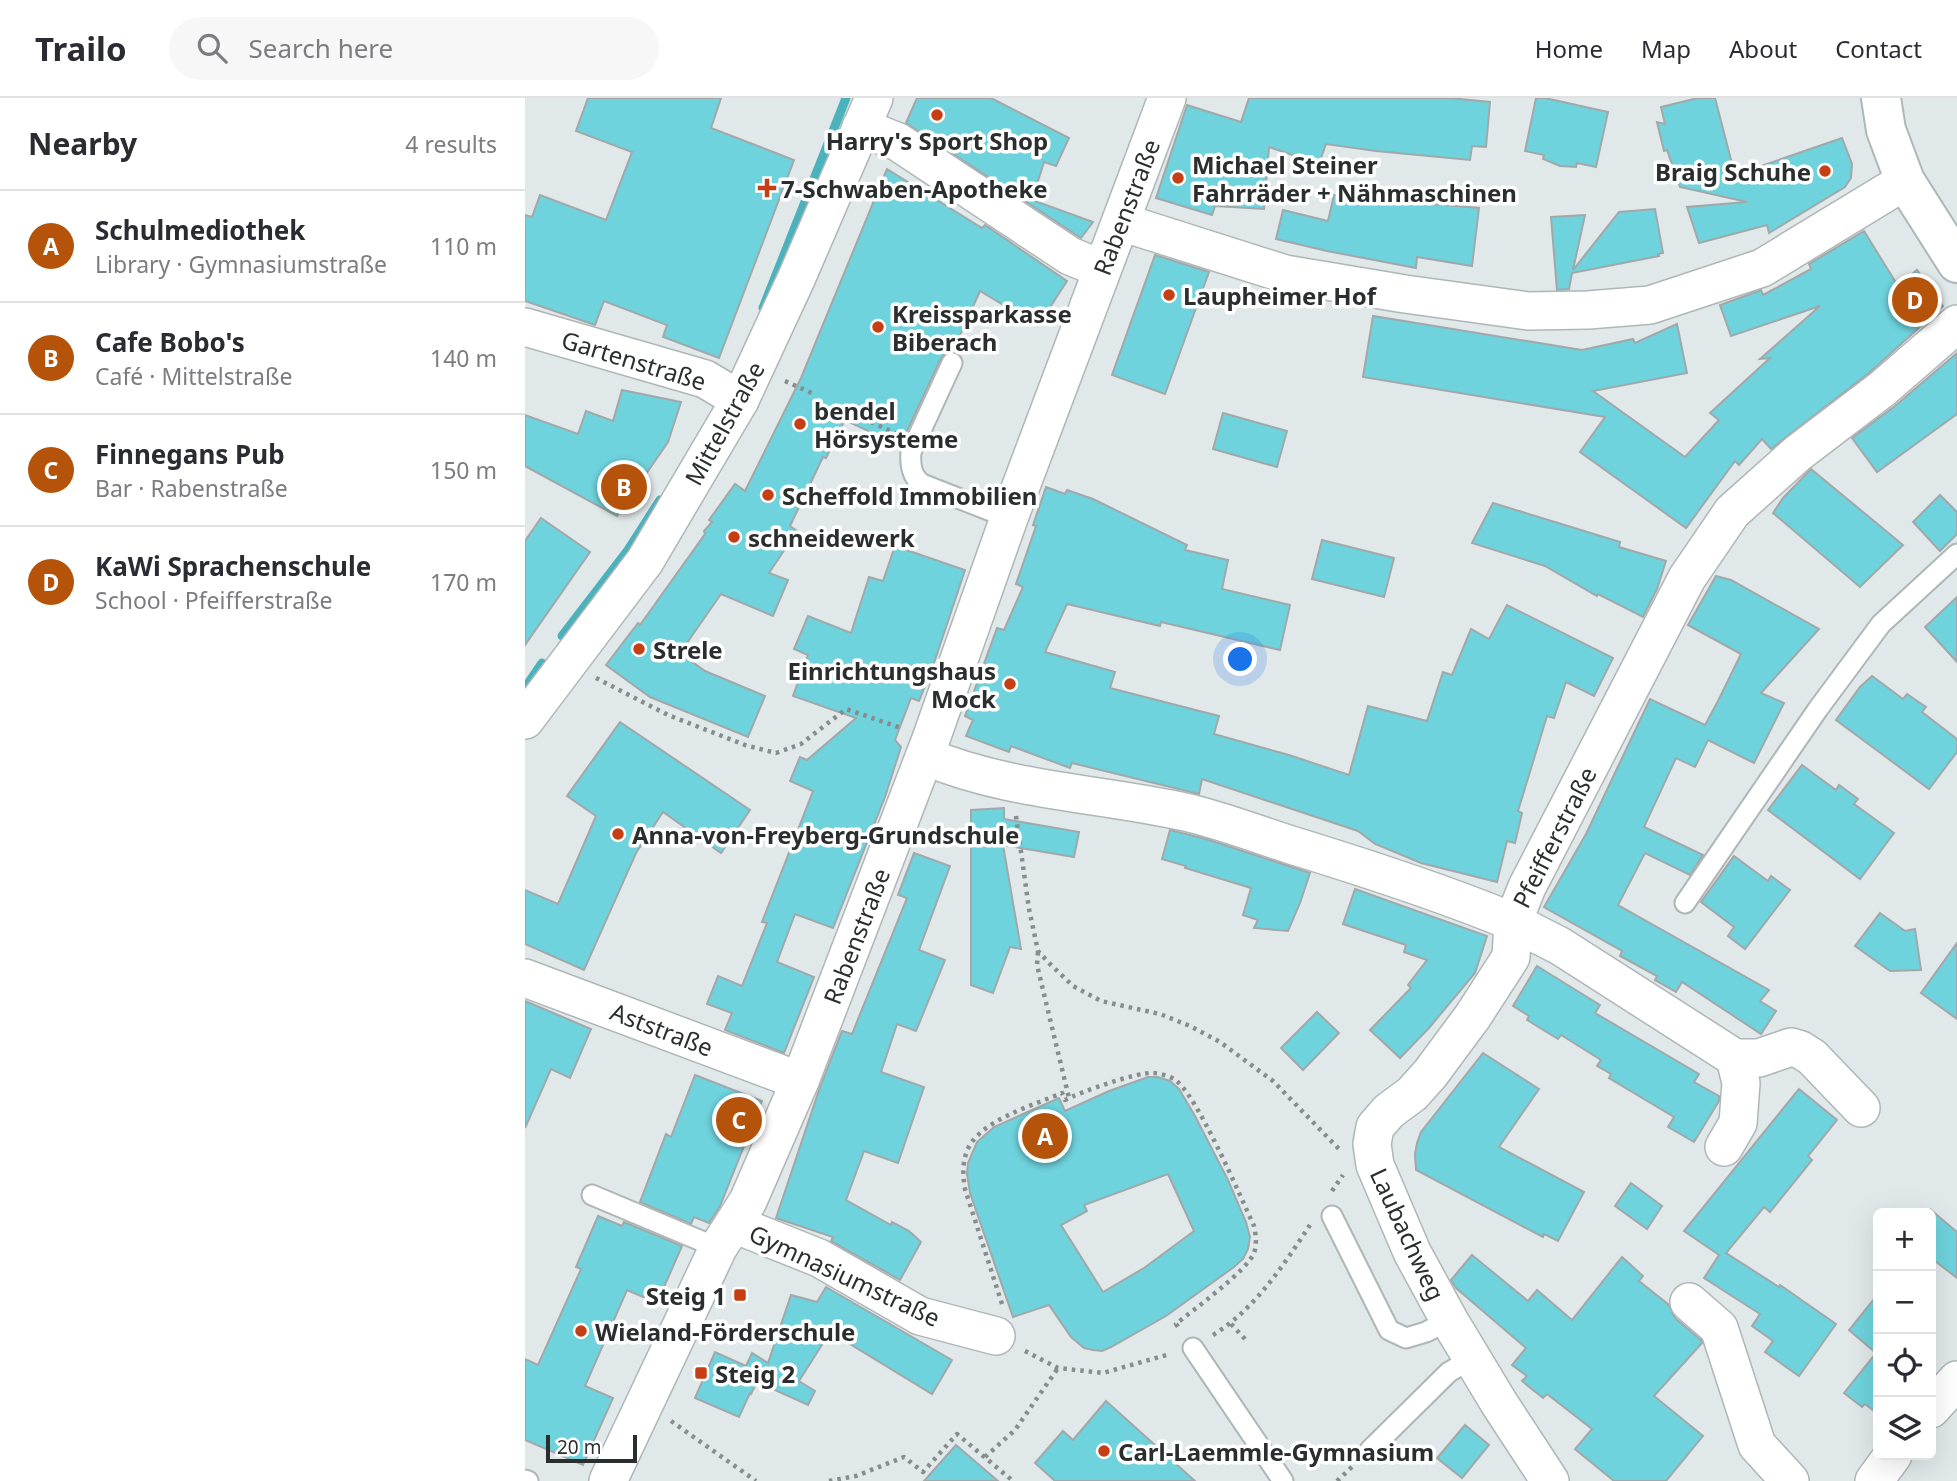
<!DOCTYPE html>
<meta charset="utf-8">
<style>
:root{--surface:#fff;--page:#f7f7f7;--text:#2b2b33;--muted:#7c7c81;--line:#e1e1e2;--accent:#b45309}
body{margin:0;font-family:"Noto Sans",sans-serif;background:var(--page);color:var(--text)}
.controls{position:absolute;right:21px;bottom:21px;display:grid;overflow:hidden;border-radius:10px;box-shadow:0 7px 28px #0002}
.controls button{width:63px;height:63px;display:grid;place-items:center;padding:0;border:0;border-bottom:2px solid var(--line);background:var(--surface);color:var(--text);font:35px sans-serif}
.scale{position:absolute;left:21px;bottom:18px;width:91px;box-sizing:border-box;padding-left:7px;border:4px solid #2b2e2e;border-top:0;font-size:19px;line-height:24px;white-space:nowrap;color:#2b2e2e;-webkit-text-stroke:5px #fff;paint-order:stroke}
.you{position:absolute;left:716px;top:562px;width:24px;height:24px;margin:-18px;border:5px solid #fff;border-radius:50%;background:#1a73e8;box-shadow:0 0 0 10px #1a73e833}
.badge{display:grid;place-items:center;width:46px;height:46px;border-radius:50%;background:var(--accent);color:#fff;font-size:23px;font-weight:700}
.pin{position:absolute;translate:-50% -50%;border:4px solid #fff;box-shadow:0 2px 7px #0006}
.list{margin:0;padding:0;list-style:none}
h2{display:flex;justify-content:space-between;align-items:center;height:91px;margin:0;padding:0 28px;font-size:30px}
h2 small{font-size:23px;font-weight:400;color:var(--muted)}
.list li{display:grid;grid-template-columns:46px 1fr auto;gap:21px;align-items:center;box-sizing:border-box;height:112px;padding:0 28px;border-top:2px solid var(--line)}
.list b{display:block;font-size:26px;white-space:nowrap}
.list p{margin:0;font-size:23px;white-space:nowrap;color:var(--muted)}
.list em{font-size:23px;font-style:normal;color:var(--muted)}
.icon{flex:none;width:38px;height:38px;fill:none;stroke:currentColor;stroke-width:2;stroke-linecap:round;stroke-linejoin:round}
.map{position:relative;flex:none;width:1432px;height:1383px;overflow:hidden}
header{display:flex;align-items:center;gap:42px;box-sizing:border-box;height:98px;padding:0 35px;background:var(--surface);border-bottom:2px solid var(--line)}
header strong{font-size:33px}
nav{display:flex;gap:38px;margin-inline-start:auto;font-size:24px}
.search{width:490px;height:63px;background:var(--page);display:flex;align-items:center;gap:18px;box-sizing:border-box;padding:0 24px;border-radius:38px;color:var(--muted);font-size:26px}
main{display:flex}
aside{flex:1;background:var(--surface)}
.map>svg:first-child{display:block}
</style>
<header>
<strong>Trailo</strong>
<div class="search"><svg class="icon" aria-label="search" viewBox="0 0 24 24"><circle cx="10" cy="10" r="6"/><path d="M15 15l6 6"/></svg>Search here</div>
<nav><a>Home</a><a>Map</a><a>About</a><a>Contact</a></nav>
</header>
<main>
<aside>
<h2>Nearby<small>4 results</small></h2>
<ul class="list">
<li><span class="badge">A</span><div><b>Schulmediothek</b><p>Library · Gymnasiumstraße</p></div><em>110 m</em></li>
<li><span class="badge">B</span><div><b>Cafe Bobo's</b><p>Café · Mittelstraße</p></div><em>140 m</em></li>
<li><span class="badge">C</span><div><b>Finnegans Pub</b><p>Bar · Rabenstraße</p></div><em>150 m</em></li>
<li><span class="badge">D</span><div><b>KaWi Sprachenschule</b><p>School · Pfeifferstraße</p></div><em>170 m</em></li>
</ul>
</aside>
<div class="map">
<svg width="1432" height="1383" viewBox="0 0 1432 1383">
<rect width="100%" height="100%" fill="#e1e8e9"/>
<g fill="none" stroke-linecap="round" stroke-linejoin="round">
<g stroke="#4bb2bc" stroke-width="9">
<polyline points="238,210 321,0"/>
<polyline points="37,538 103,452 135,402"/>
<polyline points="0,590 17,565"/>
</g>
</g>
<g fill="#6ed3dd" stroke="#a1a8a9" stroke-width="2" fill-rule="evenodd">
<polygon points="63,0 196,0 186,30 269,62 194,260 138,239 142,227 79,203 70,227 0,203 0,117 7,119 15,97 81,122 107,54 51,33"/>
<polygon points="392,0 466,0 544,40 531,68 519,64 507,102 568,124 556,140 381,25"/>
<polygon points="724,0 925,0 965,4 961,49 947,48 945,62 851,53 801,46 794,66 744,49 739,111 690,108 687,117 631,100 662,7 716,24"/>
<polygon points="1011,0 1020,0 1083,14 1071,69 1052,65 1051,69 1035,68 1018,61 1019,57 1000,53"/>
<polygon points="1173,0 1190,0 1210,77 1317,40 1327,66 1326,80 1320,89 1244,135 1242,127 1174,145 1162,109 1222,104 1155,89 1142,52 1139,53 1132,24 1140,26 1136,9"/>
<polygon points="362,71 457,130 460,127 542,183 513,228 455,193 428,253 421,255 416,260 375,348 320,322 301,360 298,359 265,428 272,433 244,475 263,482 248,518 196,496 155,555 180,573 240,598 223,639 125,599 81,567 113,525 115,527 180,436 179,433 187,424 184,422 210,386 220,393 276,280"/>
<polygon points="809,97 954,110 947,168 892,159 891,170 802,153 751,141 758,112 803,123"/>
<polygon points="1130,111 1138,155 1133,156 1134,158 1047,175 1044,191 1032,192 1026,119 1060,117 1048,172 1094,114"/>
<polygon points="1339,133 1373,188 1392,172 1418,208 1344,275 1246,351 1237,341 1214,367 1210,363 1161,430 1055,354 1080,319 838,279 848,218 1057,252 1108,241 1110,245 1152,226 1162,275 1068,293 1160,359 1194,322 1185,315 1245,260 1235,261 1295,208 1206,238 1195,207 1236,192 1238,197 1286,171 1284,166"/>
<polygon points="630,157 684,174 640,296 587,277"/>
<polygon points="1432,255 1432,316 1352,374 1327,340 1370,308"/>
<polygon points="97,292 156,304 143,344 92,418 0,368 0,317 53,336 61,313 88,323"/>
<polygon points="698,315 762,333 752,369 688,351"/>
<polygon points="1286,371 1378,447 1335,489 1248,415 1258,400"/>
<polygon points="521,389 540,396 542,392 568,401 662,447 660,452 703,462 697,491 765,507 755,552 636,524 635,528 542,506 520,554 590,574 585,590 694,618 689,636 764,657 824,677 843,608 902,623 918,574 927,577 946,531 964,541 982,507 1088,560 1069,598 1041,584 1029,620 1022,618 993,713 997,715 990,745 982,743 972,784 896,765 850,746 833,733 677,681 674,696 547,665 545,670 486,648 484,654 441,638 448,622 440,618 472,530 479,532 498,489 491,486 511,428 508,427"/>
<polygon points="1415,397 1432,414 1432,436 1415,453 1388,424"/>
<polygon points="968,405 1095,444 1094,449 1141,463 1132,491 1118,519 1073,496 1072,498 1020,468 947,445"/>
<polygon points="16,420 65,454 0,547 0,443"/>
<polygon points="797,442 869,460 859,499 787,481"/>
<polygon points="370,448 440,472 408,568 394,603 386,600 370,642 376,649 360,699 308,830 270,816 252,864 289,879 259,955 200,932 207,915 182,906 193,878 217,888 242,825 237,824 288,693 265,683 275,659 282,662 331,620 268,598 283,557 269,551 283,518 326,535 344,479 358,483"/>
<polygon points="1191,478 1206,482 1294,531 1236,595 1259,605 1229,665 1183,642 1170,669 1151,660 1119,729 1178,757 1165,777 1120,755 1093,807 1244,892 1235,903 1251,913 1236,936 1157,884 1151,894 1130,882 1132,878 1095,858 1097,853 1019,809 1061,736 1125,601 1180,627 1193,603 1216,556 1163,527"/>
<polygon points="1432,499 1432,564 1400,529"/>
<polygon points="1347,578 1378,601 1382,596 1401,609 1397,614 1432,641 1432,654 1404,691 1311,622 1335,589"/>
<polygon points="95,624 225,712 196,755 138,714 111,755 59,872 0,846 0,792 33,806 71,718 42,698"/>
<polygon points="1277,667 1311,692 1314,687 1333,701 1329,706 1369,735 1335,781 1243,712"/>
<polygon points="479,710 479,721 554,734 549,759 478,747 496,851 485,849 468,895 446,887 446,712"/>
<polygon points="645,732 681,741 785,775 775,805 763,833 729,830 733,822 718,817 726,790 660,770 661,768 637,761"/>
<polygon points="389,755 425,768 394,852 420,862 391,933 372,926 356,974 399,989 373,1065 339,1053 321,1102 366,1127 367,1124 384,1133 396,1144 375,1182 306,1143 308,1139 251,1120 294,992 317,933 327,936 382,800 373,797"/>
<polygon points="1209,758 1243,783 1246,778 1265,792 1220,851 1203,838 1209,829 1176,804"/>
<polygon points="830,791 962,838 950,875 904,930 875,960 845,932 886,890 883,887 902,862 879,854 881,847 818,826"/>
<polygon points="1355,815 1380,833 1390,831 1396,872 1365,873 1330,848"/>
<polygon points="1432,845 1432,921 1396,895"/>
<polygon points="1012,868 1075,907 1070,915 1174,976 1169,984 1194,998 1194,1003 1169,1044 1143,1029 1149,1019 1084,980 1086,976 1072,968 1076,962 1036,937 1033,941 1002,922 1004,918 988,908"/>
<polygon points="0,903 66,931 45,980 26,971 0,1030"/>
<polygon points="792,914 814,935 778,972 756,950"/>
<polygon points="958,955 1014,991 974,1049 1059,1094 1033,1143 1019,1136 1018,1139 891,1072 890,1056 892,1045 896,1034"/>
<polygon points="170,977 237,1003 195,1108 184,1125 169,1119 166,1126 115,1104 141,1036 146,1039"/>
<path d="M623 979H633L645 983 654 991 670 1018 703 1082 721 1124 725 1139 723 1151 718 1161 709 1169 641 1218 586 1249 577 1253 568 1252 559 1250 546 1239 524 1207 488 1219 445 1095 442 1076 443 1065 452 1044 469 1029 534 1000 540 1013 584 993ZM643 1076 669 1133 619 1170 578 1194 536 1127 562 1113 559 1107Z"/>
<polygon points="1274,991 1312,1022 1283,1058 1287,1062 1245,1114 1239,1109 1201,1155 1254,1189 1255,1187 1311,1226 1274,1278 1240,1254 1248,1243 1227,1228 1235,1216 1179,1180 1194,1157 1159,1133"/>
<polygon points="1106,1085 1137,1108 1122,1131 1090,1108"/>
<polygon points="1406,1112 1432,1134 1432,1180 1406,1160"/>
<polygon points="73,1118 97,1128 99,1124 157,1148 132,1205 102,1192 60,1288 88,1300 58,1367 0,1342 0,1261 13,1267 56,1171 51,1169"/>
<polygon points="947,1157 1003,1203 1012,1192 1047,1222 1097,1159 1118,1178 1114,1183 1144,1207 1150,1220 1176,1242 1177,1245 1129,1298 1178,1338 1141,1383 1089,1383 1050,1351 1067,1331 1022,1296 1018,1300 997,1283 1002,1278 987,1267 1001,1250 931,1190 926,1182"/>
<polygon points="301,1189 427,1262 407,1296 310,1237 308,1242 302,1239 274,1283 290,1293 283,1307 232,1284 226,1296 225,1295 214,1319 170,1300 190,1254 221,1268 227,1255 243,1265 266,1197 292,1204"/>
<polygon points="1353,1196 1353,1316 1340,1306 1337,1309 1319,1295 1351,1255 1324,1232"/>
<polygon points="581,1303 670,1383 530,1383 510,1365 538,1333 548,1342"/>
<polygon points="940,1327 964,1347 937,1380 912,1360"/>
<polygon points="431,1347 473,1383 399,1383"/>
</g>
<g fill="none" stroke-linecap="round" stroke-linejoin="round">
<g stroke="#afb6b7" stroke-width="23">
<g id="lane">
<path d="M427 265 386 354C385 366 386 378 397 386L484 420"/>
<polyline points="1160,805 1293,611 1356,526 1432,456"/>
<polyline points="67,1097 193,1150"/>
<polyline points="807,1118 864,1232 881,1240 901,1234 924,1222"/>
<polyline points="668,1250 758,1383"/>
<polyline points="845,1352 924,1274 947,1261"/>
<polyline points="0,1382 3,1383"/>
</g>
</g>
<g stroke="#afb6b7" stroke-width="40">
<g id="street">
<polyline points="336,29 373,44 545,158 577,171"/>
<polyline points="596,124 760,176 880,196 1003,213 1063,212 1125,207 1237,170 1380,83"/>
<polyline points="0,229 180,281 215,302"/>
<polyline points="0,622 120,463 215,302 272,179 349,0"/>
<path d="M400 658C482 693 574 695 660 714 696 722 731 736 766 747 841 770 916 794 988 824L1002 789 1162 480 1207 414 1273 355 1357 291 1432 226"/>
<polyline points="0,880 275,983"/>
<polyline points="1199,1049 1213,1025 1216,985 1210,960"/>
<polyline points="209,1126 294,1160 395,1218 471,1238"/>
<polyline points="1164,1204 1194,1230 1232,1347 1265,1383"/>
<polyline points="1406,1311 1432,1282"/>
<polyline points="83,1383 193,1150 223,1103 275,983 406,641 484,420 642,0"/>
<polyline points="1025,1383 974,1305 924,1222 887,1154 850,1067 847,1046 850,1029 864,1013 887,996 905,976 948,918 986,859 988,824 1035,848 1210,960 1234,960 1266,949 1276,952 1287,959 1336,1010"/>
<polyline points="1349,1383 1368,1357"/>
</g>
</g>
<g stroke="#afb6b7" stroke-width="42">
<polyline id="secondary" points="1356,0 1361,32 1380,83 1432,165"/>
</g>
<g stroke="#878c8c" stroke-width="4.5" stroke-dasharray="3.5 5" stroke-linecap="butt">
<polyline points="260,283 291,297"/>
<polyline points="346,324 370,335"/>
<polyline points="71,580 143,617 220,647 251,655 276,646 321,611 376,630"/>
<polyline points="491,718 504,811 513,853 525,866 548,888 576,903 635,916 665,928 695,944 748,983 814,1051"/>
<polyline points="513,854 512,867 544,1000"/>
<polyline points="807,1093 818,1077"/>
<path d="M477 1206 440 1091C438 1078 437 1066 442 1053 453 1023 509 1007 537 995L540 1002C555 994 612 974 628 975 633 975 644 978 649 981 671 994 716 1100 729 1128 731 1137 732 1146 729 1155 721 1174 669 1211 651 1226L655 1232"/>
<polyline points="706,1226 720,1241"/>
<path d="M688 1237C730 1211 758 1168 785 1127"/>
<polyline points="500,1253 533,1270 578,1275 645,1256"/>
<polyline points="146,1323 231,1383"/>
<polyline points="460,1359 490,1332 533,1270"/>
<polyline points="304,1383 331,1378 379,1359 398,1374 432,1336 488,1383"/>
<polyline points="812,1383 829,1367"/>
</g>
<use href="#lane" stroke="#fff" stroke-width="19"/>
<use href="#street" stroke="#fff" stroke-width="37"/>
<use href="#secondary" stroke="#fff" stroke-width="38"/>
</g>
<g fill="#c63e13" stroke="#fff" stroke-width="2.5">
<circle cx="412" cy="17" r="7"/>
<circle cx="1300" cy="73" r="7"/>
<circle cx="653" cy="80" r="7"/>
<path d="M238.5 79.5h7v7h7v7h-7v7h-7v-7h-7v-7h7z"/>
<circle cx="644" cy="197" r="7"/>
<circle cx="353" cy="229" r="7"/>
<circle cx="275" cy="326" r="7"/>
<circle cx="243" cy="397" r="7"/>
<circle cx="209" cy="439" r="7"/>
<circle cx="114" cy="551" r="7"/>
<circle cx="485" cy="586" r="7"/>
<circle cx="93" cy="736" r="7"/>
<rect x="208" y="1190" width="14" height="14" rx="3.5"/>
<circle cx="56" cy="1233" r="7"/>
<rect x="169" y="1268" width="14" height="14" rx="3.5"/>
<circle cx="579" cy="1353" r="7"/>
</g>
<g text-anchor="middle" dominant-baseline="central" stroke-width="7" stroke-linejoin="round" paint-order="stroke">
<g font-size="24" font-weight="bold" fill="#2b2e2e" stroke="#fff" text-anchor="start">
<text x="412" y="42" text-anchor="middle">Harry's Sport Shop</text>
<text x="667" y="66">Michael Steiner<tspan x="667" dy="28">Fahrräder + Nähmaschinen</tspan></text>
<text x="1286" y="73" text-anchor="end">Braig Schuhe</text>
<text x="256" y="90">7-Schwaben-Apotheke</text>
<text x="658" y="197">Laupheimer Hof</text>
<text x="367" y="215">Kreissparkasse<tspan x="367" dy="28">Biberach</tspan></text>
<text x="289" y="312">bendel<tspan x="289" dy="28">Hörsysteme</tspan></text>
<text x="257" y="397">Scheffold Immobilien</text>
<text x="223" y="439">schneidewerk</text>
<text x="128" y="551">Strele</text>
<text x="471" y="572" text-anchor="end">Einrichtungshaus<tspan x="471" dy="28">Mock</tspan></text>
<text x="107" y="736">Anna-von-Freyberg-Grundschule</text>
<text x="201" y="1197" text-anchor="end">Steig 1</text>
<text x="70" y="1233">Wieland-Förderschule</text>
<text x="190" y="1275">Steig 2</text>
<text x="593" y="1353">Carl-Laemmle-Gymnasium</text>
</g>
<g font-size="24" fill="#2b2e2e" stroke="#fff">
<text transform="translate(601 109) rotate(-69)">Rabenstraße</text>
<text transform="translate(109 262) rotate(17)">Gartenstraße</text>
<text transform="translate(199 325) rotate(-61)">Mittelstraße</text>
<text transform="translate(1029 739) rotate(-63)">Pfeifferstraße</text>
<text transform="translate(331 838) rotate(-69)">Rabenstraße</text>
<text transform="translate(137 931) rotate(21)">Aststraße</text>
<text transform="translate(883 1136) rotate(65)">Laubachweg</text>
<text transform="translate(320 1177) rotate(25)">Gymnasiumstraße</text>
</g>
</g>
</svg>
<div class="controls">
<button>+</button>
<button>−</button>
<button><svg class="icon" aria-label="locate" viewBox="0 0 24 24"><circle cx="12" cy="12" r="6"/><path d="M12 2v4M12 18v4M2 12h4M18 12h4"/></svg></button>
<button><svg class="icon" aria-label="layers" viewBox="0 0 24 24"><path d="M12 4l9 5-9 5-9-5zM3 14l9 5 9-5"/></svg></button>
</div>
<div class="scale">20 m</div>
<div class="you"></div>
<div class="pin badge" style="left:520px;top:1038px">A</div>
<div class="pin badge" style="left:99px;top:389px">B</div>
<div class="pin badge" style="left:214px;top:1022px">C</div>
<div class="pin badge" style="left:1390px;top:202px">D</div>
</div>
</main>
